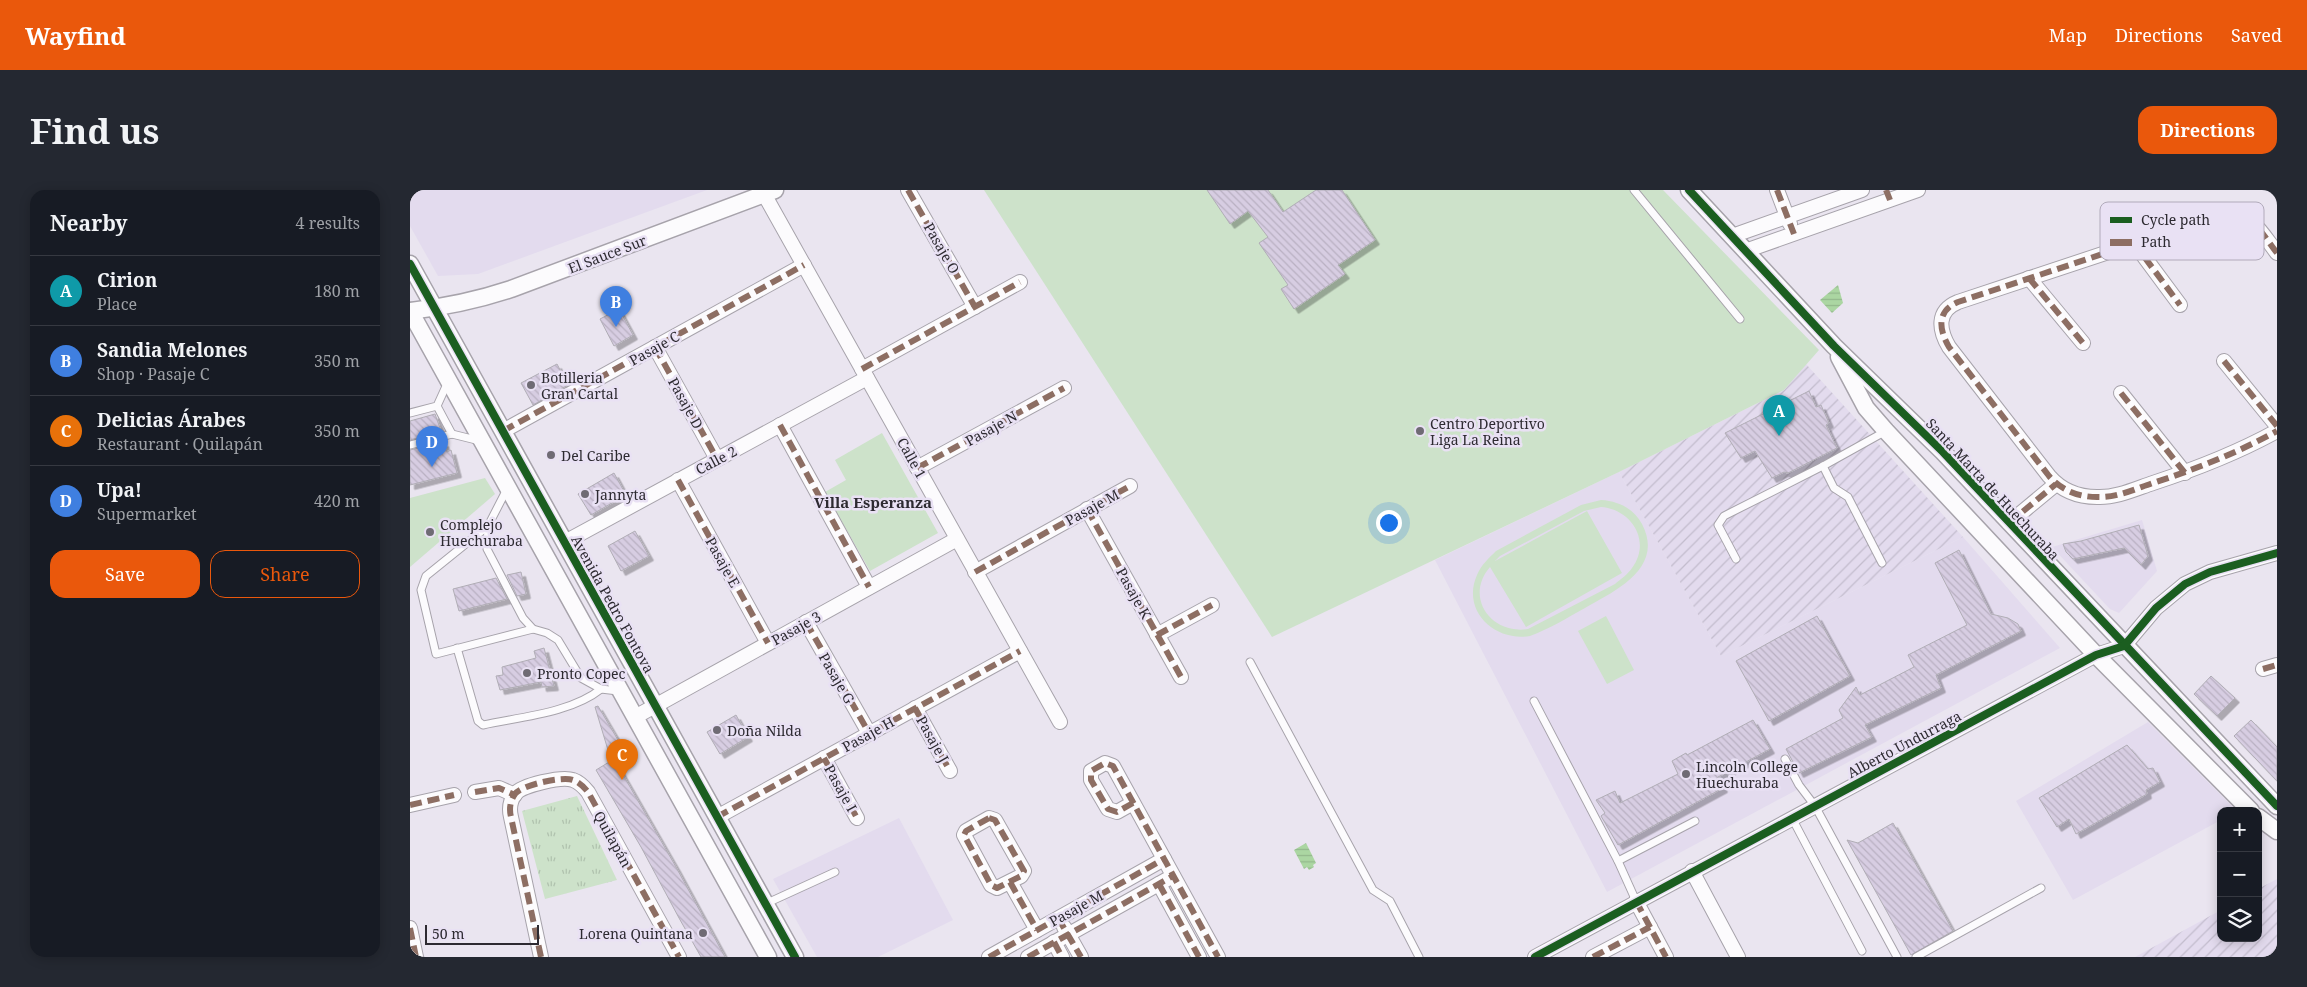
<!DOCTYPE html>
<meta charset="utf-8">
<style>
:root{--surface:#171b24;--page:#242831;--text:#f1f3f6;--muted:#9ea1a6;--line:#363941;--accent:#ea580c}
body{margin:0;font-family:"Noto Serif",serif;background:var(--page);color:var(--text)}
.controls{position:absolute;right:15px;bottom:15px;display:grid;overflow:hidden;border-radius:10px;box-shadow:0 2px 12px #0003}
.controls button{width:45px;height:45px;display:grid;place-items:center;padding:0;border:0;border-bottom:1px solid var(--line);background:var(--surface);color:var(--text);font:25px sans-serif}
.scale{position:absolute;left:15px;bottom:12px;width:114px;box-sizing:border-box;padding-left:5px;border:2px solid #2d2a31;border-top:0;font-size:14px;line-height:18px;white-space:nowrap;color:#2d2a31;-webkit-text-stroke:4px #e9e1f4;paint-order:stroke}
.you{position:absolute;left:978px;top:332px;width:18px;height:18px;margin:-12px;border:4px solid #fff;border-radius:50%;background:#1a73e8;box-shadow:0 0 0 8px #1a73e833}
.badge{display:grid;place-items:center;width:32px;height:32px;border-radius:50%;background:var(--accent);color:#fff;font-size:16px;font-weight:700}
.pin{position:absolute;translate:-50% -41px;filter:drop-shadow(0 1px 2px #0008)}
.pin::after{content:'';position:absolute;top:26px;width:18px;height:15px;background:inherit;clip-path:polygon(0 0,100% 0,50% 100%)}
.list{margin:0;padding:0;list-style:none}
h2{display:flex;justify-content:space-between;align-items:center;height:65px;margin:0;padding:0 20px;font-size:21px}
h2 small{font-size:16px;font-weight:400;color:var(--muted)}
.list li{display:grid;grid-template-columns:32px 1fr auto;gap:15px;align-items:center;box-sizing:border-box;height:70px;padding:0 20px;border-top:1px solid var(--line)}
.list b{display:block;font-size:19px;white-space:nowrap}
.list p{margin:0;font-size:16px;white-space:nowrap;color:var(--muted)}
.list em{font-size:16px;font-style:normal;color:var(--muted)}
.actions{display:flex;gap:10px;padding:15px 20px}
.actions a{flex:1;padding:11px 0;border:1px solid var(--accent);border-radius:15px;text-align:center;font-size:18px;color:var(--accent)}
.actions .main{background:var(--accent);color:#fff}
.icon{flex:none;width:28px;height:28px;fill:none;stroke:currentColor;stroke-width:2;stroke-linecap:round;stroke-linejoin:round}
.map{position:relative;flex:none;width:1867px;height:767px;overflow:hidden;border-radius:15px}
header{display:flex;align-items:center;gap:30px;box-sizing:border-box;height:70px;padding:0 25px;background:var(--accent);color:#fff}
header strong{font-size:24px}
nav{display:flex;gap:28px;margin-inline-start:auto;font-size:18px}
.intro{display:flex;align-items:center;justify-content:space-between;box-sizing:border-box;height:120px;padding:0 30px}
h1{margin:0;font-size:35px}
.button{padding:12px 22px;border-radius:15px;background:var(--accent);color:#fff;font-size:18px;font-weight:700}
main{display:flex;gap:30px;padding:0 30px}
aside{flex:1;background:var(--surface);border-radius:15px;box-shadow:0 2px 12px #0003}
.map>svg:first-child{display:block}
</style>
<header>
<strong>Wayfind</strong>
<nav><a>Map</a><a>Directions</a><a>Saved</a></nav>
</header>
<div class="intro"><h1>Find us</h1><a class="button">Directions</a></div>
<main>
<aside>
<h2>Nearby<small>4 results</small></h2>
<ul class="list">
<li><span class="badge" style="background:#0f9aa8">A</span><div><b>Cirion</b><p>Place</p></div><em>180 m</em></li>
<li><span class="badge" style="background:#3f7fe0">B</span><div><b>Sandia Melones</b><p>Shop · Pasaje C</p></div><em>350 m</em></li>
<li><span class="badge" style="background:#e8710a">C</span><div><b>Delicias Árabes</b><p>Restaurant · Quilapán</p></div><em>350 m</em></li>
<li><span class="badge" style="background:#3f7fe0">D</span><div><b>Upa!</b><p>Supermarket</p></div><em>420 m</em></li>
</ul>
<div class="actions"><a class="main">Save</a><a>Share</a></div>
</aside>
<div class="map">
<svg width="1867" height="767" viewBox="0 0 1867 767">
<defs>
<pattern id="industrial-furrows" width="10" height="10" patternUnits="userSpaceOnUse" patternTransform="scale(1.25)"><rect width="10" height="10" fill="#e3dbee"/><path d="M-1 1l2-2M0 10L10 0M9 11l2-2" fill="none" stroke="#c3bccd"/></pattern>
<pattern id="grass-tufts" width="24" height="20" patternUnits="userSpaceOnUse" patternTransform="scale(1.25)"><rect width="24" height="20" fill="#cde2ca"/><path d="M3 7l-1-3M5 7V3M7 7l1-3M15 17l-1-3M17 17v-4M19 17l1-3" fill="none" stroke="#b0c2ae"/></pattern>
<pattern id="water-rules" width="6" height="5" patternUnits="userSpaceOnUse" patternTransform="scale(1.25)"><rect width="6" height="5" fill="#abd6a2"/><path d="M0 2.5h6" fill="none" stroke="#93b88c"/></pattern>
<pattern id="building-back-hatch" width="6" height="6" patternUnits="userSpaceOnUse" patternTransform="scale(1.25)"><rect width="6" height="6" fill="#d7cde2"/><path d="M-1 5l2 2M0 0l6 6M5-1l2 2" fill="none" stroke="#b9b0c2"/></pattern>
<filter id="shadow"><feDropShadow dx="4.5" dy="4.5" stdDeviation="0" flood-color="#0004"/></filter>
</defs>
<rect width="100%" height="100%" fill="#eae5f0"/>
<g fill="#e3dbee">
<polygon points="0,0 297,0 68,84 28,86 0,36"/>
<polygon points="1209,282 1311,466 1553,347 1650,458 1197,702 1025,370"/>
<polygon points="1732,330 1747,381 1709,423 1700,419 1642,357"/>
<polygon points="1738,532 1827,621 1811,621 1811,630 1663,710 1606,611"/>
<polygon points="489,628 543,730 468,767 407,767 363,689"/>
</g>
<g fill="url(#industrial-furrows)">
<polygon points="1396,174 1553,347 1311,466 1209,282 1374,200"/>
<polygon points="1867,689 1867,767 1725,767 1811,720 1811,748 1848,748 1848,699"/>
</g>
<polygon fill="url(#grass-tufts)" points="167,606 207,690 135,709 112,621"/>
<g fill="#cde2ca" fill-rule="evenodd">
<polygon points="574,0 1253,0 1409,160 1374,200 1209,282 862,447"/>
<polygon points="472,243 528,343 460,381 415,302 436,290 425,270"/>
<polygon points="75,288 85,304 0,377 0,308"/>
<path d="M1191 310C1208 311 1223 318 1232 334 1255 378 1205 401 1175 418 1157 428 1139 439 1120 446 1085 452 1051 421 1067 385 1071 375 1079 368 1086 361L1171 315ZM1191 317C1221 319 1242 351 1222 378 1218 384 1211 389 1205 394L1118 439C1081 445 1054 407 1080 377L1116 437 1212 383 1177 321 1085 371 1090 366 1174 321Z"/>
<polygon points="1196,426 1224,480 1197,494 1168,441"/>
</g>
<g fill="url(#water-rules)">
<polygon points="1428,95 1433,113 1422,123 1410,110"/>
<polygon points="896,653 906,673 903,675 904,677 899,680 897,677 894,679 884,660"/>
</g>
<g fill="url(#building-back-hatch)" stroke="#b0adb5" filter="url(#shadow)">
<polygon points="797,0 858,0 873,22 906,0 932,0 965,50 928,75 935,84 884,119 871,99 878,95 849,53 858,47 838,21 820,34"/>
<polygon points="209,119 223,145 204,156 190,129"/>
<polygon points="147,174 158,195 123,215 111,193"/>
<polygon points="1399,201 1406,217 1411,215 1419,233 1416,235 1427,258 1378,283 1374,282 1362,288 1345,261 1331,268 1315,243"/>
<polygon points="25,224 31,241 0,250 0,231"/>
<polygon points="34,252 37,262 41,260 47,283 0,295 0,260"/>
<polygon points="204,283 216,305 181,325 168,304"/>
<polygon points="1729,335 1738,366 1731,375 1714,358 1663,369 1656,362 1653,354 1671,351"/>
<polygon points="225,341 239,366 211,381 198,356"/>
<polygon points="1549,360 1581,424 1598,428 1608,434 1611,441 1526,485 1531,498 1455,535 1462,547 1389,583 1376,559 1433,528 1429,520 1446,497 1450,505 1504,477 1498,465 1557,435 1525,373"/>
<polygon points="111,382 116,404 107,406 97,385"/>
<polygon points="86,388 97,409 49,421 43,399"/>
<polygon points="1407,426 1440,486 1359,531 1326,471"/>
<polygon points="134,458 144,496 132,497 131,492 90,500 86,486 93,485 92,477 126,468 124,461"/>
<polygon points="1801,486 1825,508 1807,526 1784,504"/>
<polygon points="188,516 215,562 201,570 185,517"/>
<polygon points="326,525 338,547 310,564 297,542"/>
<polygon points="1343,530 1360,559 1308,587 1313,598 1208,655 1191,626 1195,623 1186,610 1205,601 1210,613 1268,584 1262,571 1276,563 1277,565"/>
<polygon points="1841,530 1867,557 1867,591 1824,546"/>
<polygon points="1717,555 1738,579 1743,578 1750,592 1736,600 1737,604 1666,644 1659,629 1647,637 1629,608"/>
<polygon points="204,569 266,677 315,767 291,767 269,728 231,657 186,580"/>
<polygon points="1483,633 1543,741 1501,765 1437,650 1448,653"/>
</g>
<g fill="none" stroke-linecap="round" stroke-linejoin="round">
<g stroke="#a7a3ab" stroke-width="9">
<g id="service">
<polyline points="1224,0 1330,129"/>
<polyline points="27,216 42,244"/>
<polyline points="0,223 27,216 37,194"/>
<polyline points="0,255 42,244 70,251"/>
<polyline points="1413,276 1424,298 1438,307 1472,373"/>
<polyline points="97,299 78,336 16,386 11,400 26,464 123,439"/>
<polyline points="78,336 77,359 113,428 123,439 137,443 148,450 171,488 191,499 208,501"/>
<polyline points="1326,369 1308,335 1314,326 1413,276 1476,241"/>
<path d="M47 458 68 531 73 535C110 527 161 523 191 499"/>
<polyline points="840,472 963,700 980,711 1009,767"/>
<polyline points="1124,511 1208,671 1226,711"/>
<polyline points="1375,569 1389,595 1405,616 1487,767"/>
<polyline points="1382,628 1452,761"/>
<polyline points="1208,671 1285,631"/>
<polyline points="355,714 425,682"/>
<polyline points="1506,767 1631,698"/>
</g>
</g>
<g stroke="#a7a3ab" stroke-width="16">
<g id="minor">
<polyline points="498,0 565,117"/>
<polyline points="1367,0 1380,34"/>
<polyline points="354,4 650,532"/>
<polyline points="1322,46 1452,0"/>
<polyline points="1724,53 1770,115"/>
<polyline points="1335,61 1508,0"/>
<path d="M1867 63C1853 45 1841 21 1816 23L1548 112C1526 121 1529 140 1539 157L1639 286C1651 300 1668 307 1687 307 1706 308 1725 299 1743 293 1786 279 1827 263 1867 241"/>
<polyline points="1619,88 1673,153"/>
<polyline points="245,157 307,269"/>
<polyline points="1814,171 1867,236"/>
<polyline points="452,179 610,92"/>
<polyline points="1711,203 1775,283"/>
<polyline points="370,235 459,397"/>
<polyline points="93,241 394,75"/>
<polyline points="507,278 654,198"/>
<polyline points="268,290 358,453"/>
<polyline points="677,319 771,487"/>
<polyline points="1599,333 1646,294"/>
<polyline points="155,352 457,188"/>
<polyline points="565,382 720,296"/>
<polyline points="396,432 459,543"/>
<polyline points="747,445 802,415"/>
<polyline points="1853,479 1867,475"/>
<polyline points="505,518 540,581"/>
<polyline points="225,527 547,349"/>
<polyline points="414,568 447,628"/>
<polyline points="65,602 89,598 105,605"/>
<polyline points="723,613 707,622 698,619 681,590 681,581 695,573 703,576 808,767"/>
<polyline points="0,615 44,605"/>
<polyline points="307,627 610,461"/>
<polygon points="579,628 585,630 614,681 611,686 587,698 581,695 554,645 556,641"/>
<polyline points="1282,681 1328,767"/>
<polyline points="600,692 627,740"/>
<polyline points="749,694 789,767"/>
<polyline points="1226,711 1256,767"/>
<polyline points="654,737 671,767"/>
<polyline points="0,738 6,767"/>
<polyline points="644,752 652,767"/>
<path d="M131 767 101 627C99 619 100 611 105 604 112 595 152 586 163 590 169 592 174 597 178 602L269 767"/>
<polyline points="579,767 754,669"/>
<polyline points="618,767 763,686"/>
<polyline points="1125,767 1686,465 1714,456 1746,418 1775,394 1800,382 1867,363"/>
<polyline points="1183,767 1240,737"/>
</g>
</g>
<g stroke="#a7a3ab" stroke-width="19">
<g id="tertiary">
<polyline points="1279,0 1424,156 1533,262 1867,616"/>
<polyline points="0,74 385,767"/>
<polyline points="0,121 358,767"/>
<path d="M0 121C34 117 68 110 101 99L365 0"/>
<polyline points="1429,167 1456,218 1476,241 1686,465 1841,621"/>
<polyline points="1848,627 1867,641"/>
</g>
</g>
<use href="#service" stroke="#fcfbfd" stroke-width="7"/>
<use href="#minor" stroke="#fcfbfd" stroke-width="14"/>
<use href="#tertiary" stroke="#fcfbfd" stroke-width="16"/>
<g stroke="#8d6e63" stroke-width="6" stroke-dasharray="12 6" stroke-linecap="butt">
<polyline points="498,0 565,117"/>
<polyline points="1367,0 1384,44"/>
<polyline points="1476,0 1480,10"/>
<polyline points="1724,53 1770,115"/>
<path d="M1867 63C1853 45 1841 21 1816 23L1548 112C1526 121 1529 140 1539 157L1639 286C1651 300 1668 307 1687 307 1706 308 1725 299 1743 293 1786 279 1827 263 1867 241"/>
<polyline points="1619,88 1673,153"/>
<polyline points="245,157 307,269"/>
<polyline points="1814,171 1867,236"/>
<polyline points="452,179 610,92"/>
<polyline points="1711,203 1775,283"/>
<polyline points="370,235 459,397"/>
<polyline points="93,241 394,75"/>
<polyline points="507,278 654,198"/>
<polyline points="268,290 358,453"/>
<polyline points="677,319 771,487"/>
<polyline points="1599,333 1646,294"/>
<polyline points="565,382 720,296"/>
<polyline points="396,432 459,543"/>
<polyline points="747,445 802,415"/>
<polyline points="1853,479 1867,475"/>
<polyline points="505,518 540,581"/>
<polyline points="414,568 447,628"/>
<polyline points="65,602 89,598 105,605"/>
<polyline points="723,613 707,622 698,619 681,590 681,581 695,573 703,576 808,767"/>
<polyline points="0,615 44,605"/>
<polyline points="307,627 610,461"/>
<polygon points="579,628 585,630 614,681 611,686 587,698 581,695 554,645 556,641"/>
<polyline points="600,692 627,740"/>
<polyline points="749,694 789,767"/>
<polyline points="1226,711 1256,767"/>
<polyline points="648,728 671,767"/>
<polyline points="0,738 6,767"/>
<polyline points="644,752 652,767"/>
<path d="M131 767 101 627C99 619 100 611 105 604 112 595 152 586 163 590 169 592 174 597 178 602L269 767"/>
<polyline points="579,767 754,669"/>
<polyline points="618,767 763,686"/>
<polyline points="1183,767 1240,737"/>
</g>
<g stroke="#e9e1f4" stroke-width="11">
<g id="cycleway">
<polyline points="1279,0 1424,156 1533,262 1867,616"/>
<polyline points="0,74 385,767"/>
<polyline points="1125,767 1686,465 1714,456 1746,418 1775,394 1800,382 1867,363"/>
</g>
</g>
<use href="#cycleway" stroke="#1b5e20" stroke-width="8"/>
</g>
<g fill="#6f6b74" stroke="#e9e1f4" stroke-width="2">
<circle cx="121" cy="195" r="5"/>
<circle cx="1010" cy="241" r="5"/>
<circle cx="141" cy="265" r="5"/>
<circle cx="175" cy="304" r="5"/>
<circle cx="20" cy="342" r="5"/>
<circle cx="117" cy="483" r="5"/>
<circle cx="307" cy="540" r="5"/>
<circle cx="1276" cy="584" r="5"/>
<circle cx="293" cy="743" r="5"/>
</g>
<g text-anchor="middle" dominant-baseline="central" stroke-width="5" stroke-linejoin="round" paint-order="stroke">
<g font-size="14" fill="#2d2a31" stroke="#e9e1f4">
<text transform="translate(532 58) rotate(60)">Pasaje O</text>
<text transform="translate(197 64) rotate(-21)">El Sauce Sur</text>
<text transform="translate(244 158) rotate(-29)">Pasaje C</text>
<text transform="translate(276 213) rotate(61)">Pasaje D</text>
<text transform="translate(581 238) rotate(-29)">Pasaje N</text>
<text transform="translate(502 268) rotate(61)">Calle 1</text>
<text transform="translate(306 270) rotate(-28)">Calle 2</text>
<text transform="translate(1583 299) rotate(47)">Santa Marta de Huechuraba</text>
<text transform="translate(682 317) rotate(-29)">Pasaje M</text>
<text transform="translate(313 372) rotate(61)">Pasaje E</text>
<text transform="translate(724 403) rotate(61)">Pasaje K</text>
<text transform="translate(203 414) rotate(61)">Avenida Pedro Fontova</text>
<text transform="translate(386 438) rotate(-29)">Pasaje 3</text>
<text transform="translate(427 488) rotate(60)">Pasaje G</text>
<text transform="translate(458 544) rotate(-29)">Pasaje H</text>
<text transform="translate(523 549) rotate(61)">Pasaje J</text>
<text transform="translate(1494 554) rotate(-28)">Alberto Undurraga</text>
<text transform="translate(431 598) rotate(61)">Pasaje I</text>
<text transform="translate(203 649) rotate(61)">Quilapán</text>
<text transform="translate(666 718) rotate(-29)">Pasaje M</text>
</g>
<g font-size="14" fill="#2d2a31" stroke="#e9e1f4" text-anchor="start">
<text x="131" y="187">Botilleria<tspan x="131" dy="16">Gran Cartal</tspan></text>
<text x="1020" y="233">Centro Deportivo<tspan x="1020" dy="16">Liga La Reina</tspan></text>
<text x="151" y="265">Del Caribe</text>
<text x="185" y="304">Jannyta</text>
<text x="30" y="334">Complejo<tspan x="30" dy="16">Huechuraba</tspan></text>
<text x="127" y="483">Pronto Copec</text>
<text x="317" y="540">Doña Nilda</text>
<text x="1286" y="576">Lincoln College<tspan x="1286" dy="16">Huechuraba</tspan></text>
<text x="283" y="743" text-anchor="end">Lorena Quintana</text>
</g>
<g font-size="15" font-weight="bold" fill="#2d2a31" stroke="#e9e1f4">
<text x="463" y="312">Villa Esperanza</text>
</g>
</g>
<rect x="1690" y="12" width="164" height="58" rx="8" fill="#e9e1f4" stroke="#b1aaba" stroke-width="1"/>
<rect x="1700" y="27" width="22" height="6" fill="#1b5e20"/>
<rect x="1700" y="49" width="22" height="7" fill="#8d6e63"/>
<g font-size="14" fill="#2d2a31">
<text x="1731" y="35">Cycle path</text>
<text x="1731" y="57">Path</text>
</g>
</svg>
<div class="controls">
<button>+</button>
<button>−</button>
<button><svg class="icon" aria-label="layers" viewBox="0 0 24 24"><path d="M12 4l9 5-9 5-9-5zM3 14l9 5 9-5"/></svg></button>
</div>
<div class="scale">50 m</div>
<div class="you"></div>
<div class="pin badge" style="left:1369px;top:246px;background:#0f9aa8">A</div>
<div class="pin badge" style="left:206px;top:137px;background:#3f7fe0">B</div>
<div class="pin badge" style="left:212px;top:590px;background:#e8710a">C</div>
<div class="pin badge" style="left:22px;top:277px;background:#3f7fe0">D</div>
</div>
</main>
